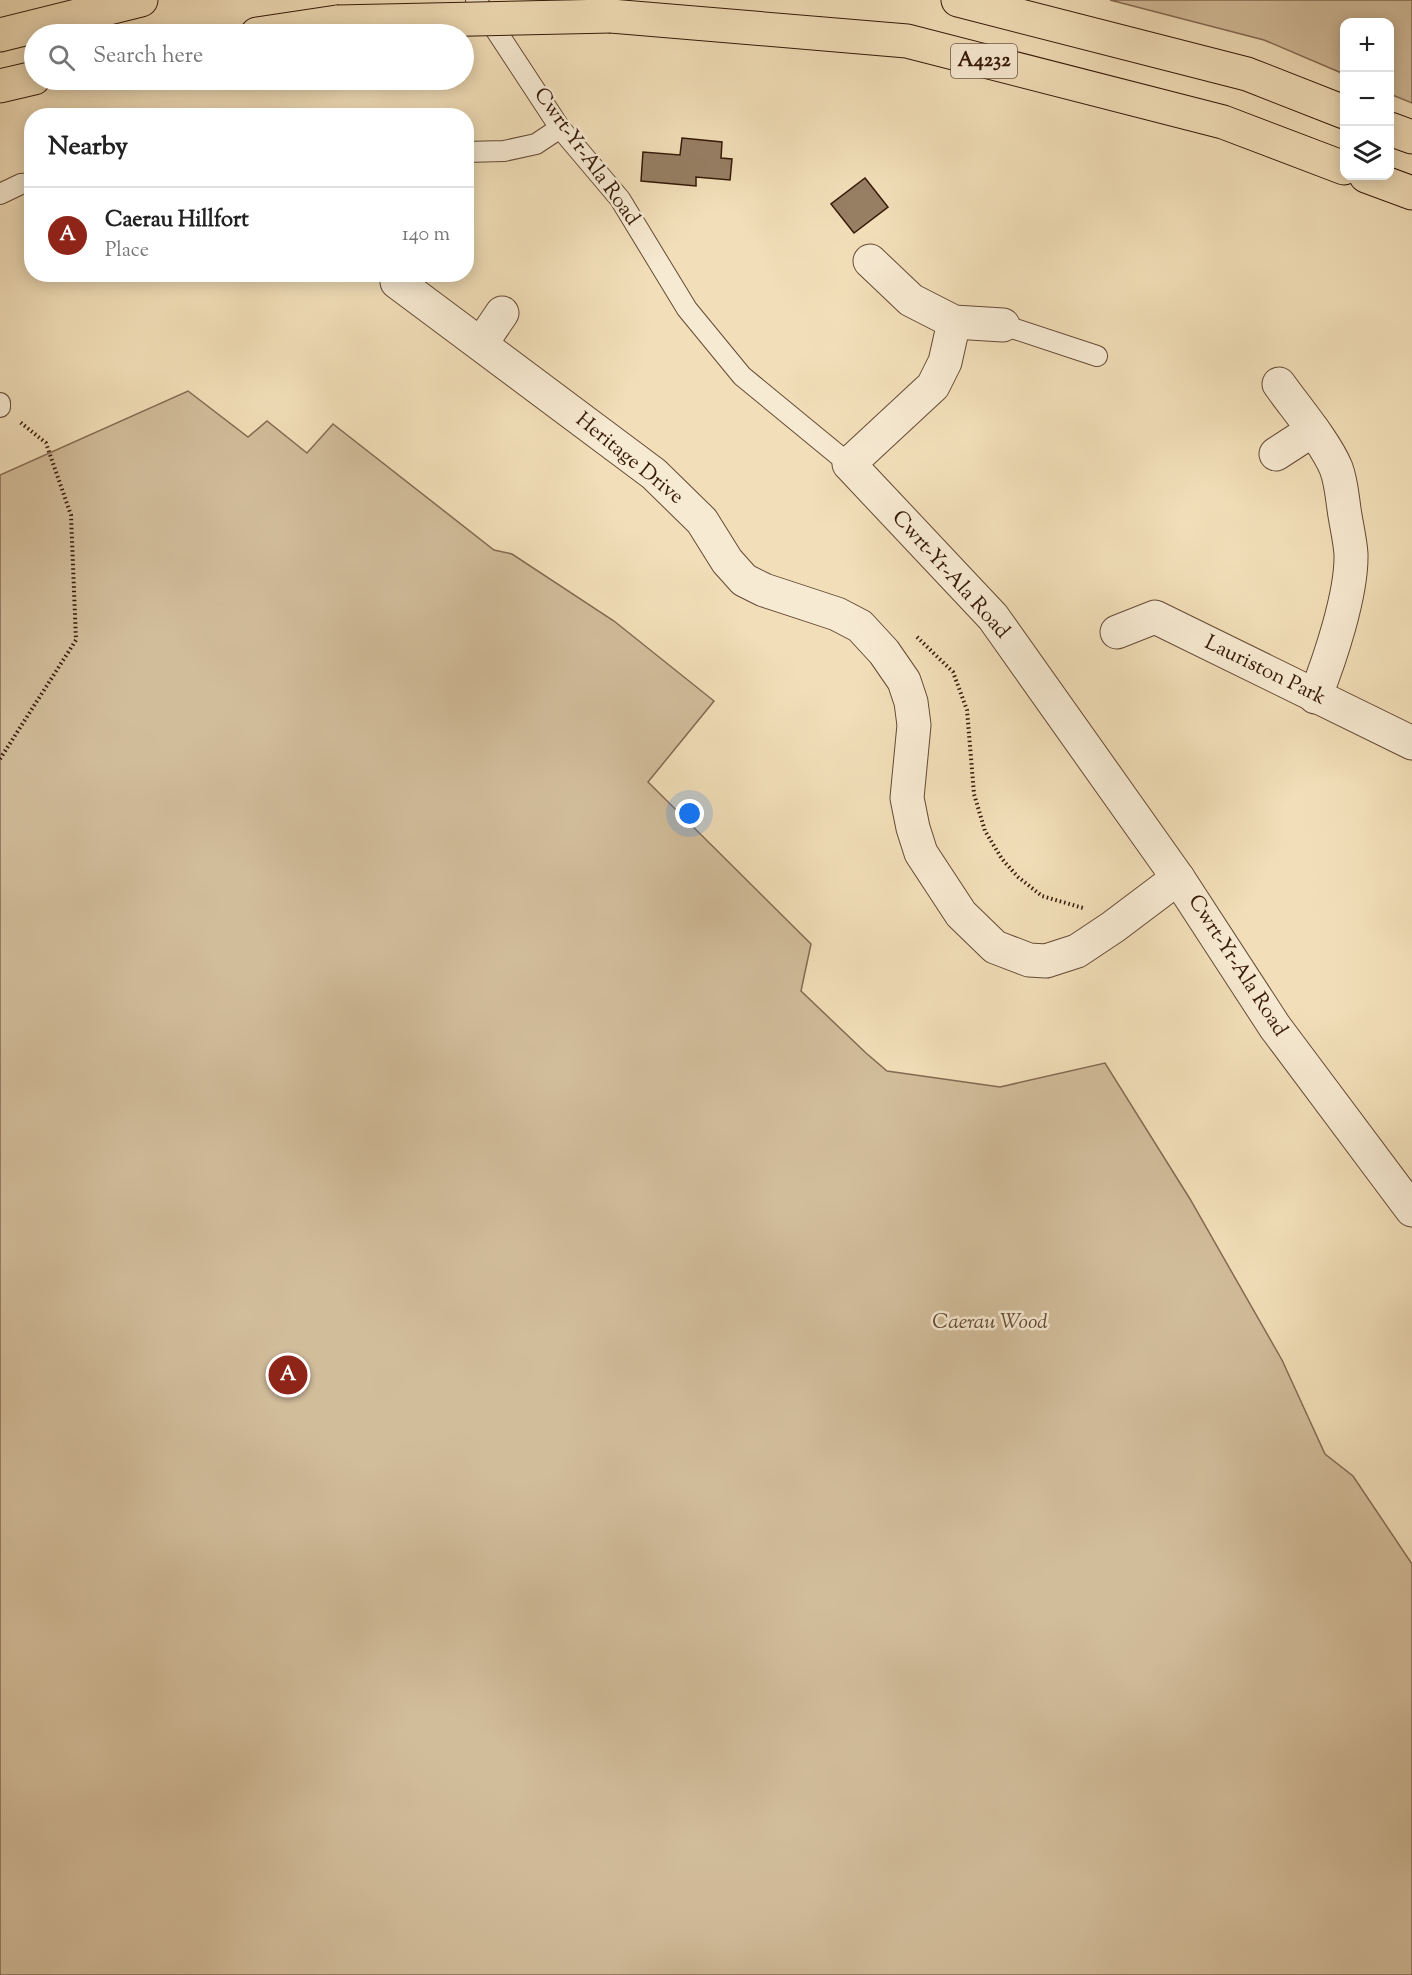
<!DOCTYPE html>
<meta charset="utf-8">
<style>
:root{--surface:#fff;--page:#f6f6f6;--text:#222;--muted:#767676;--line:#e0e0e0;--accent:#8f2418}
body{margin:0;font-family:"Sorts Mill Goudy",serif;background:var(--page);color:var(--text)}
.controls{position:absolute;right:18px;top:18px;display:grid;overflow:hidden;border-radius:12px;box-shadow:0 3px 15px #0003}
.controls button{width:54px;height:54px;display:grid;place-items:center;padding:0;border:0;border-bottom:2px solid var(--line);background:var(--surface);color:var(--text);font:30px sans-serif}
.you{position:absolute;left:690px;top:814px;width:21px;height:21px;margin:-15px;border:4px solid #fff;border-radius:50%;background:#1a73e8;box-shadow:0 0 0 9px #1a73e833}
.badge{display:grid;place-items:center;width:39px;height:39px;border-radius:50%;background:var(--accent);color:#fff;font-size:20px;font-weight:700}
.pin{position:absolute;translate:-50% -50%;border:3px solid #fff;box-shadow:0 2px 6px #0006}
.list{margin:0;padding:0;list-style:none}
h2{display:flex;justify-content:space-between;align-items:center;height:78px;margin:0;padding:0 24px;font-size:26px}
h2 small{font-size:20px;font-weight:400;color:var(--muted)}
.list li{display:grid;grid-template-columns:39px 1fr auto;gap:18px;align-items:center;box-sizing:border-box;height:96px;padding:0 24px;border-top:2px solid var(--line)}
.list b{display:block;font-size:22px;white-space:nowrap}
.list p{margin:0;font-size:20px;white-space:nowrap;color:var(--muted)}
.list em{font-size:20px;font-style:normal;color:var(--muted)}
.icon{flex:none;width:33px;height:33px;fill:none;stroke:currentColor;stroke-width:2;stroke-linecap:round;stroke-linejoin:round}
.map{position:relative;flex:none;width:1412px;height:1975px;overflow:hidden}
.search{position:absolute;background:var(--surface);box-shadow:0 3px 15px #0003;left:24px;top:24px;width:450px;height:66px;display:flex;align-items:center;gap:15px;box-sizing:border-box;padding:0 21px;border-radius:33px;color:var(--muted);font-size:22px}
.panel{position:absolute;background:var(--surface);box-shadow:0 3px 15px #0003;left:24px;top:108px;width:450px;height:174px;border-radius:24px}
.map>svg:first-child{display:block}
</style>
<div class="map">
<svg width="1412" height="1975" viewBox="0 0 1412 1975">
<rect width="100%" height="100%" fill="#f2dfb9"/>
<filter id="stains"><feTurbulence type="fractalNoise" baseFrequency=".00333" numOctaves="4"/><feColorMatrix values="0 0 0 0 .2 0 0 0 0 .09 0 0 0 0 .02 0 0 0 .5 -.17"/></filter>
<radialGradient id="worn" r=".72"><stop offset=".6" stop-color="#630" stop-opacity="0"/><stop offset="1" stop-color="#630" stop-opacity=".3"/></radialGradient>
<g fill="#d2bd9b" stroke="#846a52" stroke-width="1.5">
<polygon points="1110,0 1412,0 1412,103 1390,94 1390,22 1344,22 1344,74 1264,40"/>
<polygon points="188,391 248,437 267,421 307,453 333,424 494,550 512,554 614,621 714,701 648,782 811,944 801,991 866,1053 887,1071 1000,1087 1105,1063 1190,1199 1282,1360 1325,1454 1353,1476 1412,1564 1412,1975 0,1975 0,475"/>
</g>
<g fill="#977f64" stroke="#351808" stroke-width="1.5">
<polygon points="682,138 722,142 721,158 732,159 730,180 696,177 696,186 641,181 643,152 680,155"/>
<polygon points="865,178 888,207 854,233 831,204"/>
</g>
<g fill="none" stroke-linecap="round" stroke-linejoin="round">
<g stroke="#644a34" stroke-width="22">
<g id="service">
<polyline points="476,0 560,128 620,199 687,309 742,376 849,464"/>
<polyline points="466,152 504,151 536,144 560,128"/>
<polyline points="0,194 21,184 32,183"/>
<polyline points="1003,325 1097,356"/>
<polyline points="0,403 0,407"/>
</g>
</g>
<g stroke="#644a34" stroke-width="35">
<g id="minor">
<polyline points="870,261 911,300 954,322 1003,325"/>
<polyline points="397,282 654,474 702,521 727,561 744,580 764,590 837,614 860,626 884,652 904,681 911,702 914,725 907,798 913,828 921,853 961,914 995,947 1029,960 1046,961 1077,951 1113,927 1178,878"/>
<polyline points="954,322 945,362 933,386 849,464 993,617 1178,878 1275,1027 1412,1210"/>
<polyline points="481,344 502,313"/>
<path d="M1279 384C1296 408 1325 442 1336 468 1341 481 1342 495 1344 509 1346 524 1350 539 1351 554 1352 594 1330 659 1315 697"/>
<polyline points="1276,454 1313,430"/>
<polyline points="1117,632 1155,617 1412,743"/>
</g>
</g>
<g stroke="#351808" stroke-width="35">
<g id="primary">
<polyline points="958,0 1247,74 1344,112"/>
<polyline points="611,16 907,41 1223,122 1344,168"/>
<polyline points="257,34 337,22"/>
<polyline points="0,35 141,0"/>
<polyline points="0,86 34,78"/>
<polyline points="1390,129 1412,137"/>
<polyline points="1366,176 1412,193"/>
</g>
</g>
<g stroke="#351808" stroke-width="4" stroke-dasharray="1.5 3" stroke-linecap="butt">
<polyline points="917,637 953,672 967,710 974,794 985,831 1002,859 1018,877 1042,896 1083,908"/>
<polyline points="0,759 76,640 71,515 46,443 20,422"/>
</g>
<use href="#service" stroke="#f7ead2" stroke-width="20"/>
<use href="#minor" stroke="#f7ead2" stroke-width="33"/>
<use href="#primary" stroke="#f2dfb9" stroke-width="33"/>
<g stroke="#351808" stroke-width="35" stroke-linecap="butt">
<polyline id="primary-bridge" points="337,22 611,16"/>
</g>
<use href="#primary-bridge" stroke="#f2dfb9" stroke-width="33"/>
</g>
<g text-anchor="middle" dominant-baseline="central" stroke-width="5" stroke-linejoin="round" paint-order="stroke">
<rect fill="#f7ead2" stroke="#6f5745" stroke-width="1.5" x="951" y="44" width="66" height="34" rx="4.5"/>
<g font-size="20" font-weight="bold" fill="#351808">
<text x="984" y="61">A4232</text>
</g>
<g font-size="21" fill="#351808" stroke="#f7ead2">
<text transform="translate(586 157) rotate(54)">Cwrt-Yr-Ala Road</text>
<text transform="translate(629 459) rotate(39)">Heritage Drive</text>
<text transform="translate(950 575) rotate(48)">Cwrt-Yr-Ala Road</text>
<text transform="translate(1265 671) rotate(26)">Lauriston Park</text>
<text transform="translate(1237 966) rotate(57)">Cwrt-Yr-Ala Road</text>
</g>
<g font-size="21" font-style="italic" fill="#644a34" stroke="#f7ead2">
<text x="990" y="1323">Caerau Wood</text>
</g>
</g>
<rect width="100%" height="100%" filter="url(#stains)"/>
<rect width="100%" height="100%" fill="url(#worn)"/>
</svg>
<div class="controls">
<button>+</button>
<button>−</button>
<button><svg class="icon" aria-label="layers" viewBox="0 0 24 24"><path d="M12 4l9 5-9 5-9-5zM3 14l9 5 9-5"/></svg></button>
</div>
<div class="you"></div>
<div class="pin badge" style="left:288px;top:1375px">A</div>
<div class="search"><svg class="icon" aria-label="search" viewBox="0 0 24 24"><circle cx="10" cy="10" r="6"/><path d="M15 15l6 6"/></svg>Search here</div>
<section class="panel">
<h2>Nearby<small></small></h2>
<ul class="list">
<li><span class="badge">A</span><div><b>Caerau Hillfort</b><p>Place</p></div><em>140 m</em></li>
</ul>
</section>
</div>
